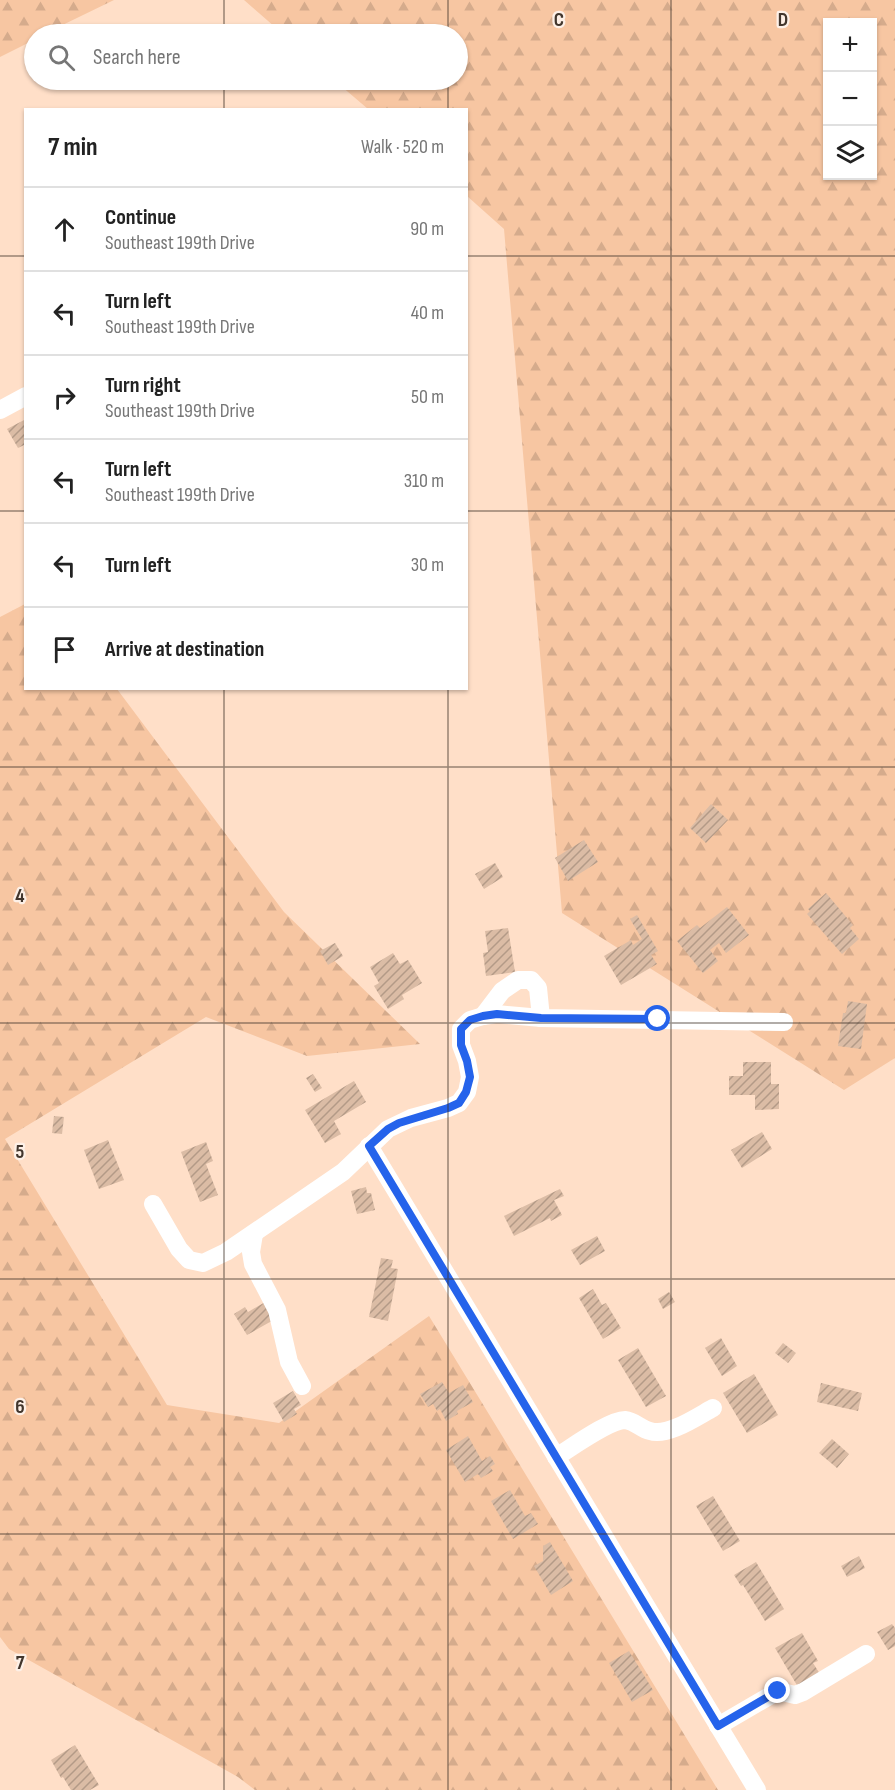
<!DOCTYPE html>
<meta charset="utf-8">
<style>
:root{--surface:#fff;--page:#f2f2f2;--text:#222;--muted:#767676;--line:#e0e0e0}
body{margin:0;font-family:"Sofia Sans Condensed",sans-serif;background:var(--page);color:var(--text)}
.controls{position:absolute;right:18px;top:18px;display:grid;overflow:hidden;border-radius:0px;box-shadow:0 2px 4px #0004}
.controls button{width:54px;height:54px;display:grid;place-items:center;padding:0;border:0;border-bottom:2px solid var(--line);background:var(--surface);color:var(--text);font:30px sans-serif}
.stop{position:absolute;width:18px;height:18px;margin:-14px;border:4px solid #2563eb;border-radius:50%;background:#fff}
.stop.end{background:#2563eb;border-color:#fff;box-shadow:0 2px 6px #0008}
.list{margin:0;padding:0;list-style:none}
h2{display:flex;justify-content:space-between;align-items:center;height:78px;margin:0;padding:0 24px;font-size:26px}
h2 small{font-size:20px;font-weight:400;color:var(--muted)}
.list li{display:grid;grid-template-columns:39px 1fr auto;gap:18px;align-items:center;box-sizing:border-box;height:84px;padding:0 24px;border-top:2px solid var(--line)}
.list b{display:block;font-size:22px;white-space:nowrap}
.list p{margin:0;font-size:20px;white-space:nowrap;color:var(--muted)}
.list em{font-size:20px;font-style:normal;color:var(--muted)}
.icon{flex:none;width:33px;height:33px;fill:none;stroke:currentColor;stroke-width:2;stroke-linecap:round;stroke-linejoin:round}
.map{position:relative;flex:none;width:895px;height:1790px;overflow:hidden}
.search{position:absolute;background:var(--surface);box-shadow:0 2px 4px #0004;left:24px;top:24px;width:444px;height:66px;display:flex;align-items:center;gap:15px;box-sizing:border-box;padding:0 21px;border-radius:33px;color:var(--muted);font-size:22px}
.panel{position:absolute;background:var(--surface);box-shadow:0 2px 4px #0004;left:24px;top:108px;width:444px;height:582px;border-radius:0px}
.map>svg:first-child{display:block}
</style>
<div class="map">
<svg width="895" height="1790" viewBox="0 0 895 1790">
<defs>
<pattern id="forest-firs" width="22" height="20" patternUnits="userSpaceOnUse" patternTransform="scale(1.5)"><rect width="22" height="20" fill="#f7c6a2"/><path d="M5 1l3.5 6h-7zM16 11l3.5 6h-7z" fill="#d5ab8c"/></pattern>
<pattern id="building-hatch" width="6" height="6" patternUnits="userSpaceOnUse" patternTransform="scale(1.5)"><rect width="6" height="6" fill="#dbbca5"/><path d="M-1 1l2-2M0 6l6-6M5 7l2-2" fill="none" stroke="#b39a87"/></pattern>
</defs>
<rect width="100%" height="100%" fill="#ffdfc8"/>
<g fill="url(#forest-firs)" fill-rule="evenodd">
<polygon points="0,0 114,0 44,34 34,34 34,40 0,57"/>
<path d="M244 0H895V1058L844 1090 562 913 504 229 467 196 466 110 368 109 334 80H458V34H283ZM828 22H872V176H828Z"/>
<polygon points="25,604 26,688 117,689 284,912 420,1044 307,1056 206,1017 5,1139 167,1405 279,1423 429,1316 718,1790 255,1790 238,1777 9,1649 0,1637 0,617"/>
</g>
<g fill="url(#building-hatch)">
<polygon points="26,419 26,444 18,448 7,429"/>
<polygon points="711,804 728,820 706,843 690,828"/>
<polygon points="584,840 598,862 568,881 555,858"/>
<polygon points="495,863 503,877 484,889 475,874"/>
<polygon points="826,893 853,925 850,928 859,939 842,954 807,914 810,911 808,909"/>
<polygon points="727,907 749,935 726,953 719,943 710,950 718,961 703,973 677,941 697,925 700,928"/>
<polygon points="637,915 658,951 651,955 657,964 621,985 604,956 631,940 633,945 642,939 630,919"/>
<polygon points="508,928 515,972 486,976 483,953 488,952 485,931"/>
<polygon points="335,943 343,956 328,965 320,951"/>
<polygon points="393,953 400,964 408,960 422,983 402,995 404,999 388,1009 374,986 379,983 370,967"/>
<polygon points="848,1001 867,1004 861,1049 838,1046 843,1013 846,1013"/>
<polygon points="743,1062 771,1062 771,1084 779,1084 779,1109 755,1110 755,1095 729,1095 729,1076 743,1076"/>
<polygon points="313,1074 322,1088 315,1092 306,1078"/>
<polygon points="354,1081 366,1102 334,1121 341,1134 325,1143 305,1110"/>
<polygon points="54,1116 64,1117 62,1134 52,1133"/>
<polygon points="762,1132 772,1149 742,1168 731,1150"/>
<polygon points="108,1140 124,1180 99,1189 84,1150"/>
<polygon points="206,1142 213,1161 206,1164 218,1195 200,1202 181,1152"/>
<polygon points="366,1187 367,1193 371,1193 375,1210 357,1214 351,1191"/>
<polygon points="560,1189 564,1196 554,1200 562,1215 551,1221 550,1218 514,1236 504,1216"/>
<polygon points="597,1236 605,1251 580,1265 571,1250"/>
<polygon points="381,1258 393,1260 391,1268 398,1269 388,1321 369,1317"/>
<polygon points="593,1289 602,1305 606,1303 621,1328 603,1339 579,1298"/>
<polygon points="669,1292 675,1302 663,1309 658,1299"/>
<polygon points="267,1301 277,1318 247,1335 234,1314 245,1307 248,1312"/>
<polygon points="721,1338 737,1366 722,1376 705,1348"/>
<polygon points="783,1343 796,1353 788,1363 775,1353"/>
<polygon points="638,1348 666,1396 646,1407 618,1360"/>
<polygon points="754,1374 778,1415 747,1433 723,1393"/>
<polygon points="442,1382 449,1393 463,1385 473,1402 457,1411 458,1414 446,1421 440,1409 437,1411 433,1404 428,1407 420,1394"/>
<polygon points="821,1383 862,1393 858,1411 817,1402"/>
<polygon points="293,1391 301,1405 294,1409 297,1414 284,1422 273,1403"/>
<polygon points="468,1436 482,1461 490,1456 495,1464 490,1467 493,1471 481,1478 478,1474 465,1482 446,1450"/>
<polygon points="832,1439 849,1454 837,1468 819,1453"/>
<polygon points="510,1490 525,1516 531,1513 538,1524 513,1539 491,1501"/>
<polygon points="713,1496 740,1541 723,1551 696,1506"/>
<polygon points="550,1542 573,1581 551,1595 534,1566 543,1561 543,1546"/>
<polygon points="859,1556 865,1568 847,1577 841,1566"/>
<polygon points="756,1562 784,1609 765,1621 743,1585 741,1586 734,1575"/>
<polygon points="892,1624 895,1628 895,1646 888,1650 877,1632"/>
<polygon points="802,1633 818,1661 813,1663 820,1674 798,1687 775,1648"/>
<polygon points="629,1651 653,1690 632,1702 609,1663"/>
<polygon points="75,1745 99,1785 90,1790 71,1790 63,1777 61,1778 51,1760"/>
</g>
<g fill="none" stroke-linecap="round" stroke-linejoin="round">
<g stroke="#fff" stroke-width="18">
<polyline points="0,410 26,396"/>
<polyline points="483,1016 502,991 518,980 531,980 538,988 541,1018"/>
<polyline points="369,1146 757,1790"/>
<polyline points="153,1204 179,1249 189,1260 203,1263 226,1252 343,1172 388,1129 411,1118 448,1108 459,1103 467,1092 470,1077 467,1061 461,1045 461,1029 470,1020 483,1016 497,1014 541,1018 784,1022"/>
<polyline points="254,1234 251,1252 253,1264 277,1310 289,1362 302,1386"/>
<path d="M556 1457C571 1448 609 1420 625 1420 635 1421 641 1429 650 1431 668 1437 698 1416 713 1408"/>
<polyline points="718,1726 778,1691 795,1695 803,1692 866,1654"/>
</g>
</g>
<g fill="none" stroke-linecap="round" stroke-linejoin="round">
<polyline stroke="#2563eb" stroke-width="8" points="658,1019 541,1018 497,1014 483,1016 470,1020 461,1029 461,1045 467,1061 470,1077 466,1092 459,1103 448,1108 399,1123 388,1129 369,1146 718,1726 778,1691"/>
</g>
<path fill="none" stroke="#42362d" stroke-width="1.5" stroke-opacity="0.55" d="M224 0V34M448 0V34M671 0V1790M224 80V110M448 80V110M0 256H26M466 256H895M0 511H26M466 511H895M224 688V1790M448 688V1790M0 767H895M0 1023H895M0 1279H895M0 1534H895"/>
<g font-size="20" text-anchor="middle" font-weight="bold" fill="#42362d" stroke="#fdf0e7" stroke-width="4.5" stroke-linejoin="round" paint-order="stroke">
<text x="559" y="26">C</text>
<text x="783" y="26">D</text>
<text x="20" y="902">4</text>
<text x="20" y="1158">5</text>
<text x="20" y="1413">6</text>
<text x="20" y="1669">7</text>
</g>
</svg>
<div class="controls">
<button>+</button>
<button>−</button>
<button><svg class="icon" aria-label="layers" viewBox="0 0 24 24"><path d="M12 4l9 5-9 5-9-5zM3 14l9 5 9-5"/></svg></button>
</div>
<div class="stop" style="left:658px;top:1019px"></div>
<div class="stop end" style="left:778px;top:1691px"></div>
<div class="search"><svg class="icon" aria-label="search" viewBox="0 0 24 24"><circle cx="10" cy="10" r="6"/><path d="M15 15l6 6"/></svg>Search here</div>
<section class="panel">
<h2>7 min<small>Walk · 520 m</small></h2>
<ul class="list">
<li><svg class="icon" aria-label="ahead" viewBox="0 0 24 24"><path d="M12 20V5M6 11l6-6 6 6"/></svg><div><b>Continue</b><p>Southeast 199th Drive</p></div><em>90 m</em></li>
<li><svg class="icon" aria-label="left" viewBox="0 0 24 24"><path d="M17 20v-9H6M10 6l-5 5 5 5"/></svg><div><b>Turn left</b><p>Southeast 199th Drive</p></div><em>40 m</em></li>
<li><svg class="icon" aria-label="right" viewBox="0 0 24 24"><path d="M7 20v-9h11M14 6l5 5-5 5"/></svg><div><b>Turn right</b><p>Southeast 199th Drive</p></div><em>50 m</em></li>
<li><svg class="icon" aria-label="left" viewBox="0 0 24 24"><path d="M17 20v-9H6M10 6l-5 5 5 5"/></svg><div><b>Turn left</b><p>Southeast 199th Drive</p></div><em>310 m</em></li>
<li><svg class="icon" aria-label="left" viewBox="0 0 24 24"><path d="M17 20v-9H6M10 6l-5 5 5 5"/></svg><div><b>Turn left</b></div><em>30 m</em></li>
<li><svg class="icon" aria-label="arrive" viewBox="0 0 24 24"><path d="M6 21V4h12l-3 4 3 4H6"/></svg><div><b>Arrive at destination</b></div></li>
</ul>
</section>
</div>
